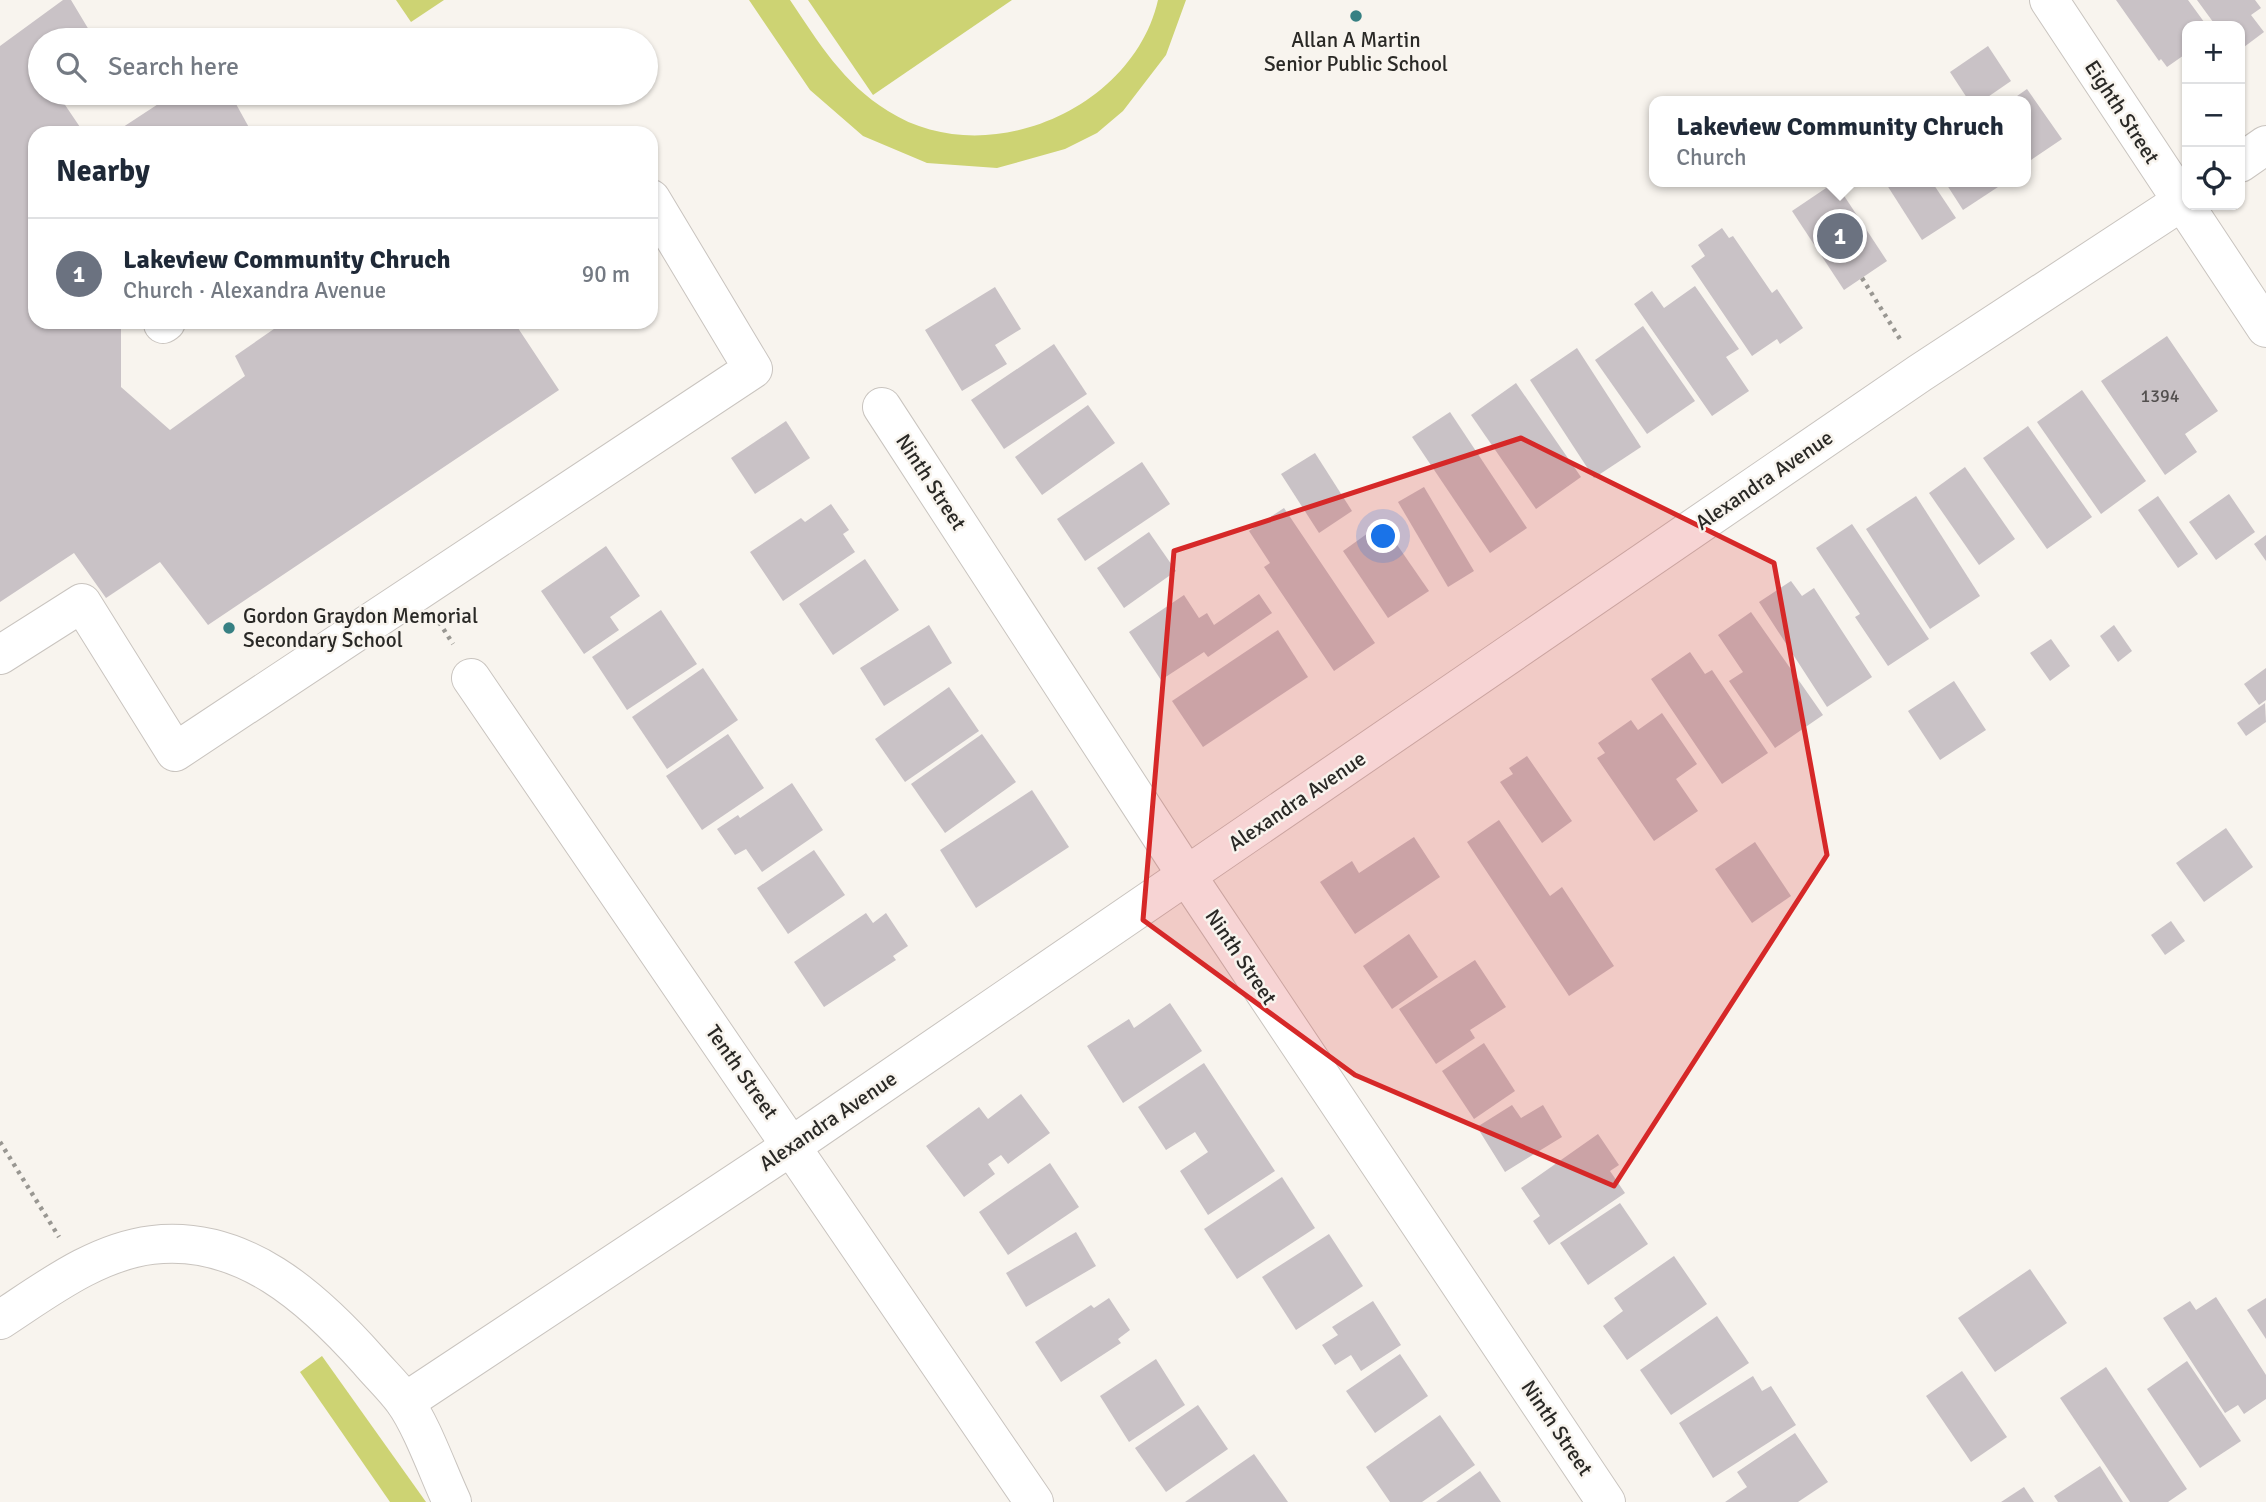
<!DOCTYPE html>
<meta charset="utf-8">
<style>
:root{--surface:#fff;--page:#f2f2f3;--text:#1f2937;--muted:#747a83;--line:#e0e1e3;--accent:#d93025}
body{margin:0;font-family:Signika,sans-serif;background:var(--page);color:var(--text)}
.controls{position:absolute;right:21px;top:21px;display:grid;overflow:hidden;border-radius:14px;box-shadow:0 2px 5px #0004}
.controls button{width:63px;height:63px;display:grid;place-items:center;padding:0;border:0;border-bottom:2px solid var(--line);background:var(--surface);color:var(--text);font:35px sans-serif}
.you{position:absolute;left:1384px;top:537px;width:24px;height:24px;margin:-18px;border:5px solid #fff;border-radius:50%;background:#1a73e8;box-shadow:0 0 0 10px #1a73e833}
.badge{display:grid;place-items:center;width:46px;height:46px;border-radius:50%;background:var(--accent);color:#fff;font-size:23px;font-weight:700}
.pin{position:absolute;translate:-50% -50%;border:4px solid #fff;box-shadow:0 2px 7px #0006}
.popup{position:absolute;left:1649px;top:96px;width:382px;height:91px;box-sizing:border-box;display:grid;place-content:center;border-radius:14px;background:var(--surface);filter:drop-shadow(0 2px 5px #0005);font-size:23px;white-space:nowrap;color:var(--muted)}
.popup b{font-size:26px;color:var(--text)}
.popup::after{content:'';position:absolute;left:50%;top:100%;margin-left:-14px;border:14px solid transparent;border-top-color:var(--surface)}
.list{margin:0;padding:0;list-style:none}
h2{display:flex;justify-content:space-between;align-items:center;height:91px;margin:0;padding:0 28px;font-size:30px}
h2 small{font-size:23px;font-weight:400;color:var(--muted)}
.list li{display:grid;grid-template-columns:46px 1fr auto;gap:21px;align-items:center;box-sizing:border-box;height:112px;padding:0 28px;border-top:2px solid var(--line)}
.list b{display:block;font-size:26px;white-space:nowrap}
.list p{margin:0;font-size:23px;white-space:nowrap;color:var(--muted)}
.list em{font-size:23px;font-style:normal;color:var(--muted)}
.icon{flex:none;width:38px;height:38px;fill:none;stroke:currentColor;stroke-width:2;stroke-linecap:round;stroke-linejoin:round}
.map{position:relative;flex:none;width:2266px;height:1502px;overflow:hidden}
.search{position:absolute;background:var(--surface);box-shadow:0 2px 5px #0004;left:28px;top:28px;width:630px;height:77px;display:flex;align-items:center;gap:18px;box-sizing:border-box;padding:0 24px;border-radius:38px;color:var(--muted);font-size:26px}
.panel{position:absolute;background:var(--surface);box-shadow:0 2px 5px #0004;left:28px;top:126px;width:630px;height:203px;border-radius:21px}
.map>svg:first-child{display:block}
</style>
<div class="map">
<svg width="2266" height="1502" viewBox="0 0 2266 1502">
<rect width="100%" height="100%" fill="#f8f4ee"/>
<g fill="#cdd373">
<polygon points="396,0 444,0 411,22"/>
<path d="M749 0H790C819 43 843 83 888 111 985 173 1133 110 1158 0H1186L1166 55 1123 111 1097 133 1065 149 997 168 927 163 863 136 810 90Z"/>
<polygon points="808,0 1012,0 873,95"/>
<polygon points="322,1356 426,1502 390,1502 300,1372"/>
</g>
<g fill="#c9c2c6">
<polygon points="63,0 71,0 95,40 40,40 40,93 57,93 84,133 35,133 35,322 121,322 121,387 170,430 245,376 235,356 284,322 514,322 559,390 208,625 160,562 106,598 74,553 0,602 0,46"/>
<polygon points="2116,0 2188,0 2207,26 2187,26 2187,53 2167,67 2161,59 2159,61"/>
<polygon points="2197,0 2255,0 2261,8 2251,15 2264,32 2240,50 2240,26 2216,26"/>
<polygon points="1988,46 2011,81 1982,101 1969,101 1950,72"/>
<polygon points="2027,89 2062,139 2025,164 2025,101 2010,101"/>
<polygon points="175,93 230,93 252,133 114,133"/>
<polygon points="1835,182 1887,261 1844,290 1792,211"/>
<polygon points="1885,182 1932,182 1956,218 1922,240"/>
<polygon points="1945,182 1998,182 2001,185 1963,210"/>
<polygon points="1722,228 1729,238 1733,236 1772,293 1777,289 1803,328 1780,344 1777,339 1752,356 1691,266 1705,256 1698,245"/>
<polygon points="1695,286 1739,349 1726,357 1749,391 1712,416 1634,304 1652,291 1664,308"/>
<polygon points="995,287 1021,329 995,345 1007,364 962,391 925,330"/>
<polygon points="1643,326 1695,401 1647,434 1595,360"/>
<polygon points="2167,336 2218,411 2185,434 2197,452 2165,475 2101,381"/>
<polygon points="1054,344 1087,394 1004,449 971,400"/>
<polygon points="1577,348 1641,447 1594,478 1530,380"/>
<polygon points="1516,383 1581,477 1536,509 1471,415"/>
<polygon points="2082,390 2146,481 2101,514 2037,422"/>
<polygon points="1088,405 1115,443 1042,495 1015,457"/>
<polygon points="1450,412 1527,528 1490,553 1412,437"/>
<polygon points="786,421 810,458 755,494 731,458"/>
<polygon points="2028,426 2092,517 2047,549 1983,458"/>
<polygon points="1315,453 1352,511 1319,533 1281,474"/>
<polygon points="1142,462 1170,504 1085,561 1057,519"/>
<polygon points="1965,467 2015,539 1979,565 1929,493"/>
<polygon points="1424,487 1474,571 1448,587 1398,502"/>
<polygon points="2229,494 2255,532 2216,560 2189,522"/>
<polygon points="1916,496 1980,596 1930,629 1866,529"/>
<polygon points="2158,496 2198,554 2178,568 2138,510"/>
<polygon points="831,504 849,530 843,534 855,552 783,601 750,552 801,518 805,522"/>
<polygon points="1284,508 1375,643 1334,671 1264,567 1270,563 1249,531"/>
<polygon points="1382,523 1429,591 1388,618 1343,551"/>
<polygon points="1852,524 1929,639 1888,666 1855,617 1860,614 1816,548"/>
<polygon points="1149,532 1176,571 1124,608 1097,568"/>
<polygon points="2266,535 2266,561 2254,544"/>
<polygon points="606,546 640,596 610,617 619,630 584,654 541,591"/>
<polygon points="865,559 899,610 833,655 799,604"/>
<polygon points="1791,581 1802,596 1814,588 1872,677 1827,707 1759,602"/>
<polygon points="1259,594 1272,613 1208,657 1204,652 1161,680 1129,632 1184,595 1199,618 1207,613 1214,625"/>
<polygon points="661,610 697,664 627,710 592,657"/>
<polygon points="1751,612 1823,715 1775,748 1729,681 1743,672 1718,635"/>
<polygon points="929,625 952,663 884,706 860,668"/>
<polygon points="2114,625 2132,651 2118,662 2100,636"/>
<polygon points="1278,630 1308,677 1203,747 1172,701"/>
<polygon points="2051,639 2070,666 2050,681 2030,653"/>
<polygon points="1690,652 1705,674 1712,670 1768,753 1722,784 1651,679"/>
<polygon points="703,668 738,720 667,769 632,717"/>
<polygon points="2266,668 2266,700 2259,705 2244,684"/>
<polygon points="1954,681 1986,730 1940,760 1908,711"/>
<polygon points="949,687 979,731 905,782 875,739"/>
<polygon points="2265,703 2266,722 2246,736 2237,723"/>
<polygon points="1662,713 1697,764 1676,779 1698,811 1654,841 1597,758 1605,753 1598,743 1631,720 1638,730"/>
<polygon points="728,734 764,788 702,830 666,776"/>
<polygon points="982,734 1016,782 945,833 911,784"/>
<polygon points="1527,756 1572,821 1542,843 1500,782 1513,774 1509,768"/>
<polygon points="792,783 823,830 762,872 746,849 735,855 717,829 738,815 740,818"/>
<polygon points="1032,790 1069,847 976,908 940,850"/>
<polygon points="1499,820 1550,896 1562,887 1614,966 1569,996 1467,842"/>
<polygon points="2226,828 2253,867 2204,902 2176,863"/>
<polygon points="1414,837 1440,877 1355,934 1320,882 1352,861 1359,873"/>
<polygon points="1755,842 1791,896 1752,923 1715,869"/>
<polygon points="814,850 845,895 788,934 757,888"/>
<polygon points="866,913 873,923 886,913 908,946 893,956 896,960 824,1007 794,962"/>
<polygon points="2171,921 2185,941 2165,955 2151,935"/>
<polygon points="1409,934 1438,977 1392,1009 1363,966"/>
<polygon points="1475,960 1506,1007 1470,1030 1475,1038 1436,1064 1399,1009"/>
<polygon points="1170,1003 1202,1051 1123,1103 1087,1046 1129,1019 1134,1028"/>
<polygon points="1484,1043 1515,1091 1474,1119 1442,1071"/>
<polygon points="1204,1063 1275,1171 1208,1215 1180,1171 1208,1152 1195,1132 1166,1150 1138,1107"/>
<polygon points="1021,1094 1050,1133 1008,1164 1001,1155 988,1164 995,1174 964,1197 926,1146 979,1107 988,1119"/>
<polygon points="1512,1105 1521,1118 1543,1105 1562,1137 1505,1172 1477,1127"/>
<polygon points="1598,1134 1619,1165 1610,1171 1625,1193 1549,1245 1533,1221 1540,1216 1521,1188"/>
<polygon points="1050,1163 1079,1207 1008,1255 979,1212"/>
<polygon points="1282,1177 1315,1228 1237,1279 1204,1229"/>
<polygon points="1620,1203 1648,1244 1588,1285 1560,1243"/>
<polygon points="1076,1232 1096,1266 1026,1307 1006,1273"/>
<polygon points="1329,1234 1363,1286 1296,1330 1262,1277"/>
<polygon points="1674,1256 1707,1304 1627,1360 1603,1326 1623,1311 1614,1298"/>
<polygon points="2030,1269 2067,1323 1995,1372 1958,1318"/>
<polygon points="2216,1297 2266,1375 2266,1399 2244,1414 2238,1405 2225,1413 2163,1318 2190,1301 2196,1310"/>
<polygon points="1109,1298 1130,1330 1118,1339 1121,1343 1061,1382 1035,1342 1091,1305 1094,1308"/>
<polygon points="2266,1298 2266,1339 2247,1310"/>
<polygon points="1373,1301 1401,1345 1361,1371 1351,1355 1335,1365 1322,1345 1338,1335 1332,1327"/>
<polygon points="1717,1316 1749,1363 1671,1415 1640,1370"/>
<polygon points="1400,1354 1428,1396 1375,1433 1346,1391"/>
<polygon points="1156,1359 1185,1405 1129,1442 1100,1396"/>
<polygon points="2187,1361 2241,1441 2200,1468 2147,1389"/>
<polygon points="2106,1367 2187,1489 2168,1502 2130,1502 2060,1398"/>
<polygon points="1962,1371 2007,1437 1971,1462 1926,1396"/>
<polygon points="1753,1376 1762,1391 1771,1386 1796,1425 1713,1478 1679,1423"/>
<polygon points="1198,1405 1228,1449 1166,1492 1135,1448"/>
<polygon points="1440,1415 1475,1465 1422,1502 1390,1502 1366,1467"/>
<polygon points="1795,1433 1828,1482 1798,1502 1725,1502 1747,1487 1737,1472"/>
<polygon points="1254,1454 1288,1502 1185,1502"/>
<polygon points="2100,1466 2123,1502 2058,1502 2054,1496"/>
<polygon points="1480,1471 1501,1502 1436,1502"/>
<polygon points="2024,1487 2034,1502 2001,1502"/>
</g>
<g fill="none" stroke-linecap="round" stroke-linejoin="round">
<g stroke="#c9c4bf" stroke-width="40">
<g id="minor">
<polyline points="2049,0 2266,328"/>
<polyline points="2240,163 2266,145"/>
<polyline points="163,324 166,322"/>
<polyline points="882,407 1187,876 1606,1502"/>
<polyline points="0,655 82,603 175,752 753,369 651,199"/>
<polyline points="471,678 1034,1502"/>
<path d="M0 1320C46 1290 95 1252 152 1245 243 1234 313 1298 369 1361 380 1374 394 1387 404 1401 422 1426 438 1472 452 1502"/>
<polyline points="405,1402 793,1145 1920,373 2187,198"/>
</g>
</g>
<g stroke="#999792" stroke-width="4.5" stroke-dasharray="3.5 5" stroke-linecap="butt">
<polyline points="1862,278 1900,339"/>
<polyline points="439,622 453,644"/>
<polyline points="0,1142 59,1237"/>
</g>
<use href="#minor" stroke="#fff" stroke-width="38"/>
</g>
<path fill="#d62828" fill-opacity="0.2" stroke="#d62828" stroke-width="5" stroke-linejoin="round" d="M1521 438 1774 563 1827 855 1614 1186 1355 1075 1143 920 1174 551Z"/>
<g fill="#378083" stroke="#f8f4ee" stroke-width="2.5">
<circle cx="1356" cy="16" r="7"/>
<circle cx="229" cy="628" r="7"/>
</g>
<g text-anchor="middle" dominant-baseline="central" stroke-width="5" stroke-linejoin="round" paint-order="stroke">
<g font-size="18" fill="#524f4e">
<text x="2160" y="396">1394</text>
</g>
<g font-size="21" fill="#2a2926" stroke="#f8f4ee">
<text x="1356" y="40">Allan A Martin<tspan x="1356" dy="24">Senior Public School</tspan></text>
<text x="243" y="616" text-anchor="start">Gordon Graydon Memorial<tspan x="243" dy="24">Secondary School</tspan></text>
</g>
<g font-size="21" fill="#2a2926" stroke="#f8f4ee">
<text transform="translate(2122 112) rotate(57)">Eighth Street</text>
<text transform="translate(1764 480) rotate(-34)">Alexandra Avenue</text>
<text transform="translate(931 482) rotate(57)">Ninth Street</text>
<text transform="translate(1297 801) rotate(-34)">Alexandra Avenue</text>
<text transform="translate(1241 957) rotate(56)">Ninth Street</text>
<text transform="translate(742 1072) rotate(55)">Tenth Street</text>
<text transform="translate(828 1121) rotate(-34)">Alexandra Avenue</text>
<text transform="translate(1557 1428) rotate(56)">Ninth Street</text>
</g>
</g>
</svg>
<div class="controls">
<button>+</button>
<button>−</button>
<button><svg class="icon" aria-label="locate" viewBox="0 0 24 24"><circle cx="12" cy="12" r="6"/><path d="M12 2v4M12 18v4M2 12h4M18 12h4"/></svg></button>
</div>
<div class="you"></div>
<div class="pin badge" style="left:1840px;top:236px;background:#6b7280">1</div>
<div class="popup"><b>Lakeview Community Chruch</b>Church</div>
<div class="search"><svg class="icon" aria-label="search" viewBox="0 0 24 24"><circle cx="10" cy="10" r="6"/><path d="M15 15l6 6"/></svg>Search here</div>
<section class="panel">
<h2>Nearby<small></small></h2>
<ul class="list">
<li><span class="badge" style="background:#6b7280">1</span><div><b>Lakeview Community Chruch</b><p>Church · Alexandra Avenue</p></div><em>90 m</em></li>
</ul>
</section>
</div>
